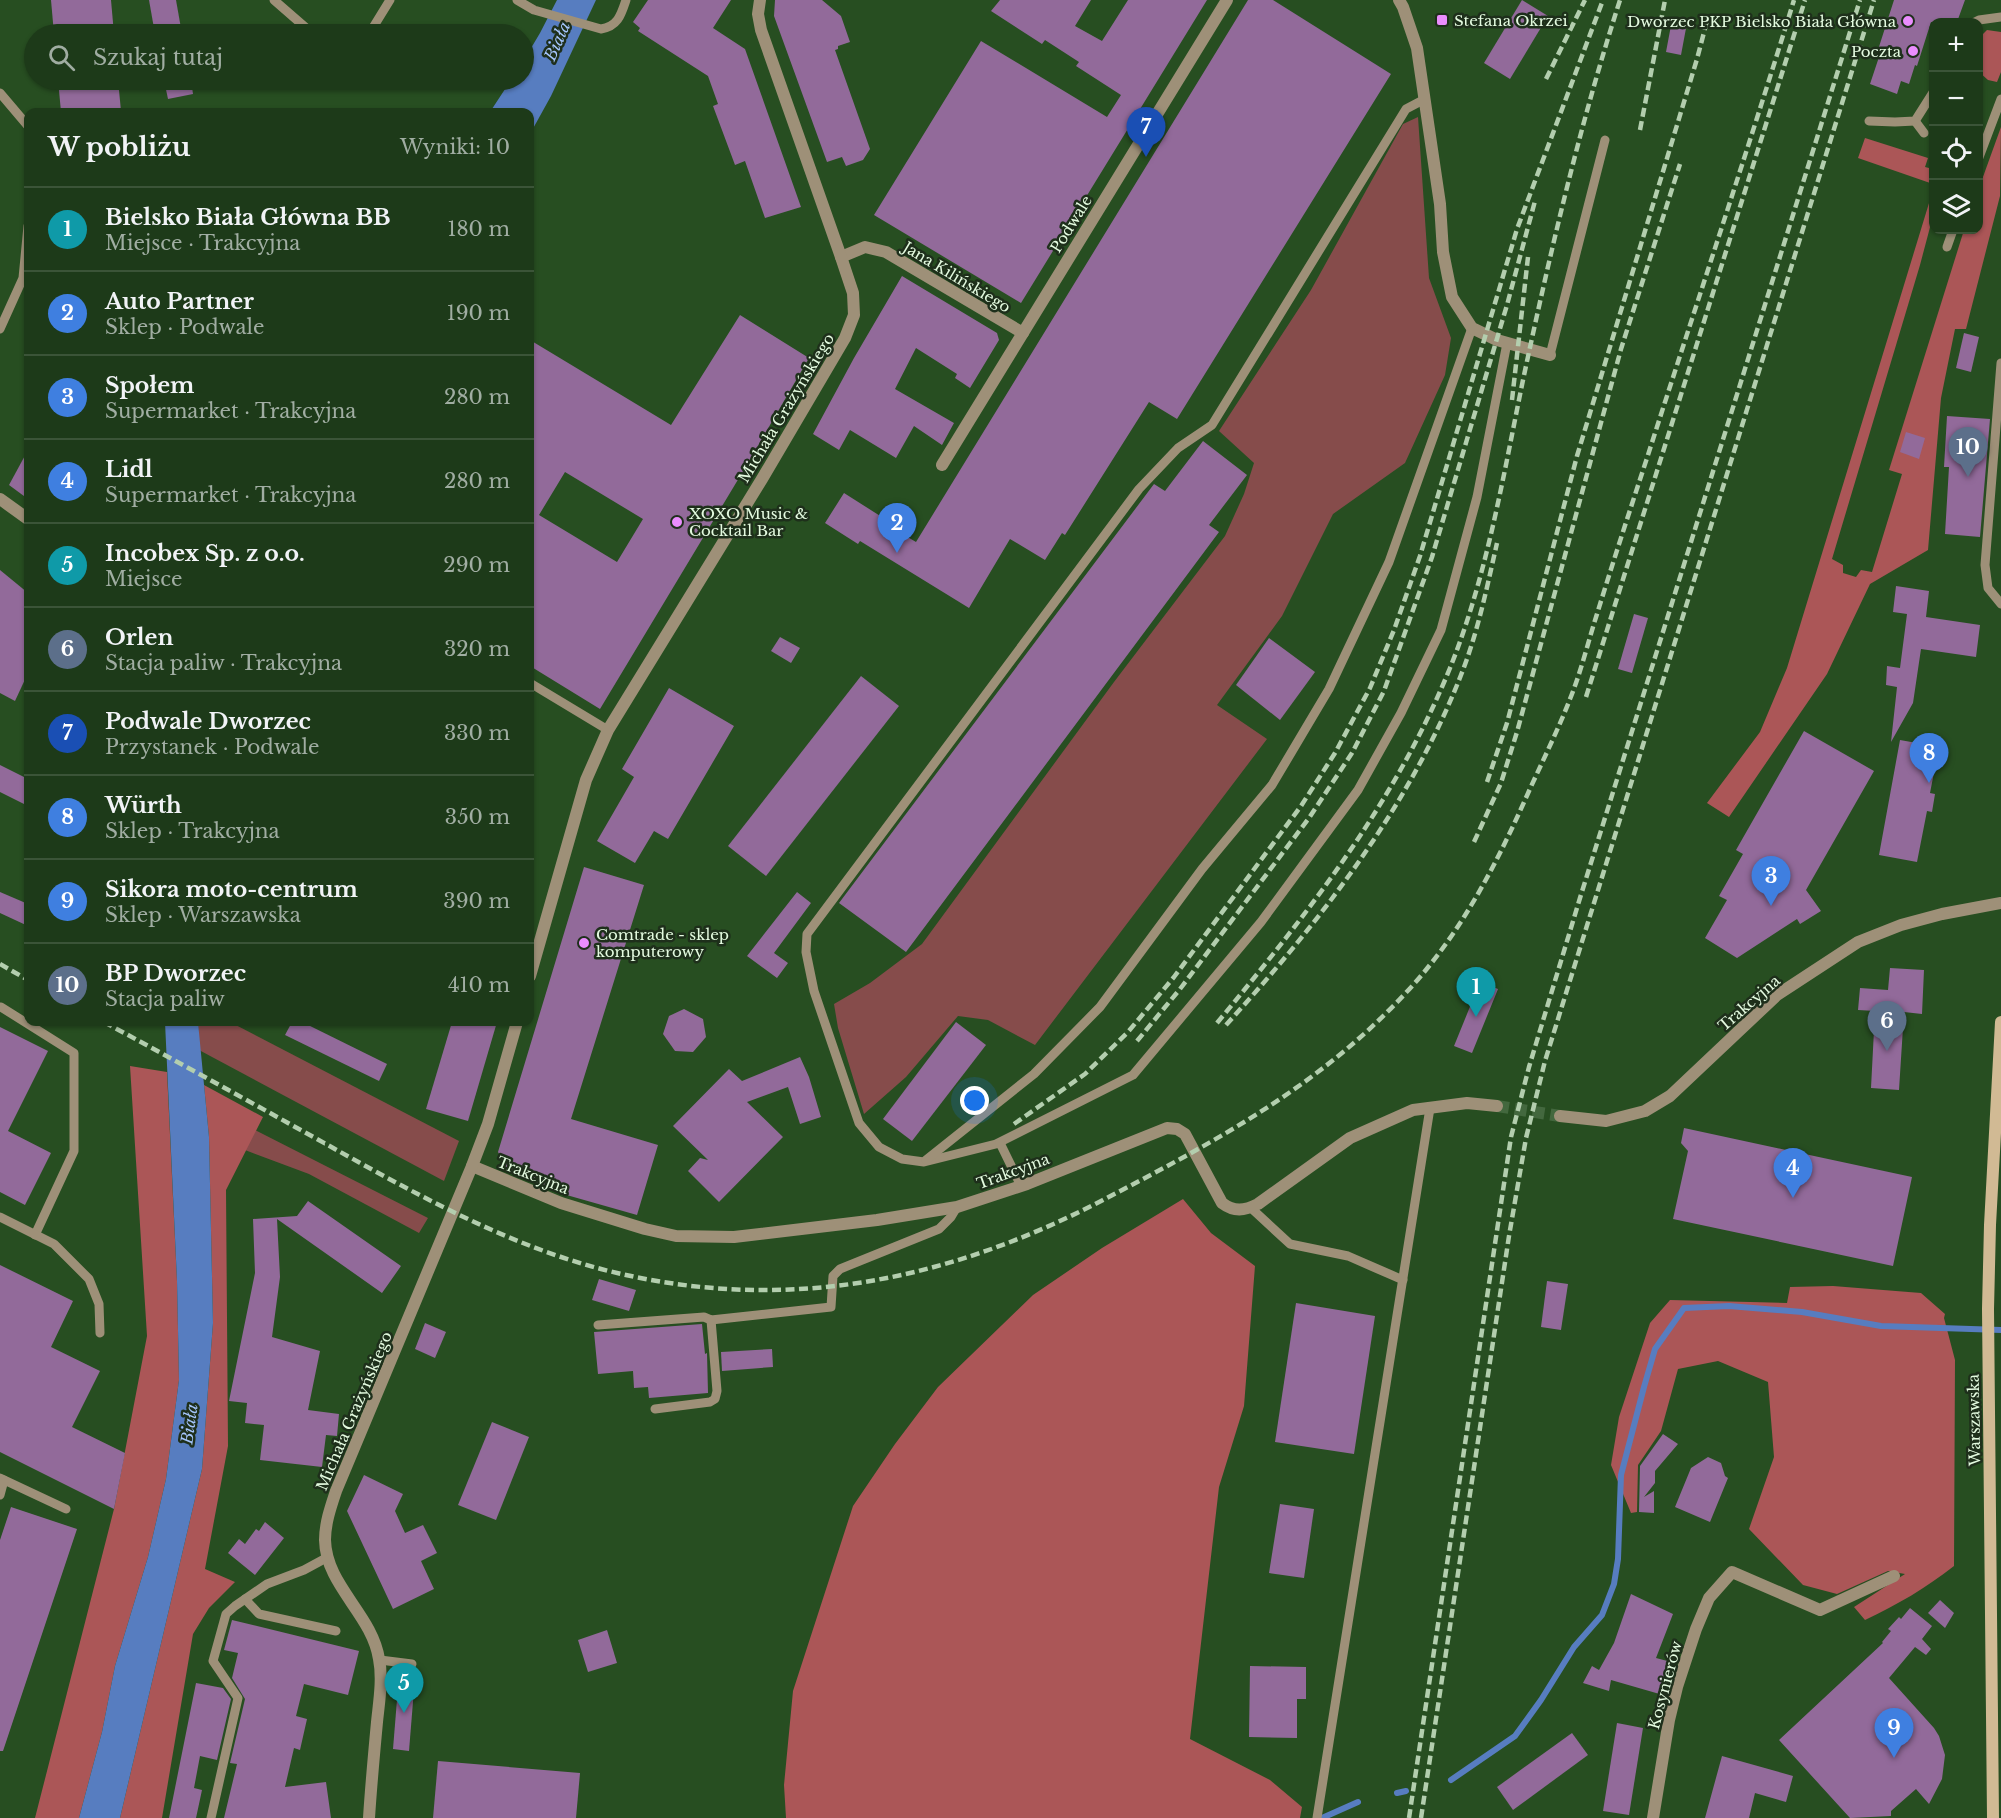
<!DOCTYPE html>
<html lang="pl">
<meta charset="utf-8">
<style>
:root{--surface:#1d3a19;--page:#2a4526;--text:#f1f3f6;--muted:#a0ada2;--line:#3b5438;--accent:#8bbbb9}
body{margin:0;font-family:"Libre Baskerville",serif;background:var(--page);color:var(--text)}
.controls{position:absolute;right:18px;top:18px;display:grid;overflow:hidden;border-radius:12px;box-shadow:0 2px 4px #0004}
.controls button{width:54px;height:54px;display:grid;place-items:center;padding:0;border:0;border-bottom:2px solid var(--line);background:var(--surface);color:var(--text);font:30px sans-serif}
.you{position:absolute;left:975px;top:1101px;width:21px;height:21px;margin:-15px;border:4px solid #fff;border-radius:50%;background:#1a73e8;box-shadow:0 0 0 9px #1a73e833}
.badge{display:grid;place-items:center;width:39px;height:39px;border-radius:50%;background:var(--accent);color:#fff;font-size:20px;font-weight:700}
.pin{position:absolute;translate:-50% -50px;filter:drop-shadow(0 2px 3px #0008)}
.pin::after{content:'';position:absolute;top:32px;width:21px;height:18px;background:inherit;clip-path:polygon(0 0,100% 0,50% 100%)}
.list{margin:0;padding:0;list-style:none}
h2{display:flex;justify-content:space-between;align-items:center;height:78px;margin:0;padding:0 24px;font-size:26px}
h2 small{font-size:20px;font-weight:400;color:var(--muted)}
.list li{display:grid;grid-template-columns:39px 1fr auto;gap:18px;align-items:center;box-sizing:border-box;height:84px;padding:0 24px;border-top:2px solid var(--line)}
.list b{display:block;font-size:22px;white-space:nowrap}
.list p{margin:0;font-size:20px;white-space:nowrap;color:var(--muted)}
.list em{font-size:20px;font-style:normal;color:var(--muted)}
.icon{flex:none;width:33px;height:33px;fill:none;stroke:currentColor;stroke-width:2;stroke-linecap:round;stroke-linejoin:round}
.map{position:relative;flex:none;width:2001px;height:1818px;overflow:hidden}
.search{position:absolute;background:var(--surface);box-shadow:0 2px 4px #0004;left:24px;top:24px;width:510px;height:66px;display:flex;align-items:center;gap:15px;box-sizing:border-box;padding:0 21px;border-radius:33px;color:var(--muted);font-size:22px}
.panel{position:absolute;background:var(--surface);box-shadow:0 2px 4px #0004;left:24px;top:108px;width:510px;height:918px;border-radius:12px}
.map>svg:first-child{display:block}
</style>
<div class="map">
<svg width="2001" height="1818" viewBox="0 0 2001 1818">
<rect width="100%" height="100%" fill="#274e21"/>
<g fill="#864c4b">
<polygon points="1418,117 1429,278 1451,338 1445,375 1405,463 1333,514 1282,616 1217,705 1267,739 1035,1045 988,1020 958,1016 906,1077 864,1114 838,1028 834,1004 870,983 922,944 1114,682 1225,536 1244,494 1254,463 1219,431 1311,290 1403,124"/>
<polygon points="198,1022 230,1022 459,1141 444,1181 199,1050"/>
<polygon points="255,1130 428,1218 419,1233 309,1174 245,1150"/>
</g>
<g fill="#ab5657">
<polygon points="1987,30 2001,32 2001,72 1997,82 1988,80 1979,72 1979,38"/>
<polygon points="2001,127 2000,196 1966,329 1955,329 1941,398 1928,550 1870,584 1827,674 1729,817 1707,803 1760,732 1787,668 1933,190 1933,216 1920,265 1832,559 1843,565 1843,573 1856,577 1861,570 1872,572 1902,474 1889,470 1964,230 1978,230 1979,188"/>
<polygon points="1865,138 1928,158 1925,167 1929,168 1931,161 1933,162 1933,184 1858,158"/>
<polygon points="130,1066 167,1072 177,1281 179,1380 166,1479 148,1557 115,1666 102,1732 79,1818 35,1818 114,1509 147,1336"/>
<polygon points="204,1085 263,1117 226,1190 228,1446 205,1569 235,1582 209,1608 193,1634 162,1818 120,1818 202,1469 213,1323 209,1137"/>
<polygon points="1183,1199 1211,1233 1255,1266 1244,1406 1219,1487 1190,1739 1270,1780 1302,1807 1300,1818 786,1818 784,1785 793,1691 853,1506 895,1444 938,1387 1033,1295 1102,1248"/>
<path d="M1833 1286 1921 1293 1945 1314 1944 1318 1955 1360 1954 1566C1926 1588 1897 1605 1865 1620L1854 1607 1905 1574 1888 1571 1837 1594 1803 1585 1749 1529 1774 1457 1768 1382 1718 1361 1678 1369 1661 1431 1638 1465 1637 1512 1631 1513 1611 1465 1619 1417 1650 1323 1670 1300 1787 1303 1790 1287Z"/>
</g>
<g fill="#577dc0">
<polygon points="557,0 596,0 551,96 530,134 530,112 490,112 511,80 524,80 524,60 540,33"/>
<polygon points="165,1022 198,1022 209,1137 213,1323 202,1469 120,1818 79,1818 102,1732 115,1666 148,1557 166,1479 179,1380 177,1281"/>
</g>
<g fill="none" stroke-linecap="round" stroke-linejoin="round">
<g stroke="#577dc0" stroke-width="6">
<polyline points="1451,1780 1515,1736 1541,1700 1574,1647 1602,1615 1614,1584 1618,1559 1621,1475 1644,1387 1655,1349 1684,1308 1729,1306 1802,1312 1881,1326 2001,1330"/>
<polyline points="1397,1793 1406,1791"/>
<polyline points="1322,1818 1358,1802"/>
</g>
</g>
<g fill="#926a9a" fill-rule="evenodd">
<polygon points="51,0 111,0 114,34 54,34"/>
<polygon points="149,0 176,0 182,34 155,34"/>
<polygon points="648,0 731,0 713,28 745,49 801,207 765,218 745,161 735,165 713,106 718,104 708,76 638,31 640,28 633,22"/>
<polygon points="775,0 822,0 841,16 850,42 838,46 838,49 835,50 870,149 863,160 846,166 842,157 827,162 774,16"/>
<polygon points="1000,0 1091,0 1075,26 1102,41 1128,0 1207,0 1021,303 874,215 981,41 1107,117 1121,95 1076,66 1079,62 1045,40 1042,44 991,11"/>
<polygon points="1248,0 1273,0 1391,74 1177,419 1149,402 1065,535 1062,533 1045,560 1010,539 969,608 860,541 858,544 825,523 844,493 896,526 894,529 916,542"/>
<polygon points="1522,0 1548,16 1510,79 1484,63"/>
<polygon points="1894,0 1965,0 1957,22 1931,22 1917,66 1915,65 1909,84 1901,81 1897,94 1870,84 1880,54 1877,53"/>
<polygon points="1672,20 1687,23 1681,55 1666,52"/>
<polygon points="58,80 118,80 121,111 61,112"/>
<polygon points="164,80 191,80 193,94 168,99"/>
<polygon points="902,276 997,333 999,340 970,388 955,378 957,374 916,348 895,389 954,423 942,445 914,426 896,458 850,430 839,450 813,434 854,358"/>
<path d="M740 315 809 358 745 468 600 709 530 666V340L671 425ZM565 472 643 519 617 562 539 515Z"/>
<polygon points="1964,333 1979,337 1971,372 1956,368"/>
<polygon points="1947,416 1990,419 1980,537 1945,534 1949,467 1944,467"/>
<polygon points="1906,432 1925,438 1919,459 1900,452"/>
<polygon points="1203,441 1247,475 1209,525 1219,532 906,952 839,903 1154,484 1165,491"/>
<polygon points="28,450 28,499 9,485"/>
<polygon points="0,570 28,593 28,673 15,701 0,693"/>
<polygon points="1896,586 1929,591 1926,617 1980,625 1976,657 1921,649 1913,703 1891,742 1897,687 1886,685 1887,666 1900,668 1907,614 1893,612"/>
<polygon points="1634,614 1648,618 1632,673 1618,669"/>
<polygon points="780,637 800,648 791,663 771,651"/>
<polygon points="1269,638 1315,672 1280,720 1236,685"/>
<polygon points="861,676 899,706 766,876 728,846"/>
<polygon points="669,688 734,726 668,839 654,831 635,863 597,841 634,777 622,769"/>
<polygon points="1804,731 1874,771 1806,890 1821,911 1800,924 1797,919 1737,958 1705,938 1727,900 1719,896 1743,854 1736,850"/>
<polygon points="1900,740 1939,747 1930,793 1935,794 1932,812 1927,811 1917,862 1879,855"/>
<polygon points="0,765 28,779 28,806 0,792"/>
<polygon points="584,867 644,885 571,1119 658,1145 637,1215 556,1192 508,1171 498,1152"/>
<polygon points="0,892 28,904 28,926 0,913"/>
<polygon points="797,892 811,903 774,953 788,963 777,978 747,956"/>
<polygon points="1890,968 1924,970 1922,1014 1904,1012 1899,1090 1871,1088 1875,1011 1858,1010 1860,988 1888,990"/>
<polygon points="1480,982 1498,989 1472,1053 1454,1046"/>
<polygon points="684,1009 703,1019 706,1037 693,1052 675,1051 663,1034 669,1016"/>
<polygon points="292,1022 302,1022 387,1064 379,1081 285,1035"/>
<polygon points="452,1022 497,1022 468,1121 426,1109"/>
<polygon points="956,1022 986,1045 912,1141 883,1119"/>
<polygon points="0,1027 48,1051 8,1131 51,1153 25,1205 0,1192"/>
<polygon points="800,1057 809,1077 821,1117 800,1124 788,1087 747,1102 783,1137 719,1202 688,1171 700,1158 708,1160 673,1126 729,1069 742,1081"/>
<polygon points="1684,1128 1912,1177 1893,1266 1673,1219 1688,1151 1681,1143"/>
<polygon points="308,1201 401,1266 382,1293 277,1219 280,1277 272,1337 320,1351 308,1410 339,1414 337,1436 326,1435 322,1467 260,1460 264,1425 245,1423 247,1403 229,1401 255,1273 253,1219 297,1216"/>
<polygon points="0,1265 73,1301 51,1347 100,1371 72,1427 125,1453 114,1509 0,1452"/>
<polygon points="599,1279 636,1290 629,1311 592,1300"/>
<polygon points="1547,1281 1568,1284 1561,1330 1541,1327"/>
<polygon points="1296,1303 1375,1316 1354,1454 1275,1442"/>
<polygon points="425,1323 446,1332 435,1358 415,1349"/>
<polygon points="702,1324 705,1354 707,1353 708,1393 649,1398 648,1387 634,1388 633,1371 598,1374 594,1332"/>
<polygon points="772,1349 773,1367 722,1371 721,1352"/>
<polygon points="492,1422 529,1437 496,1520 458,1505"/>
<polygon points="1663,1434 1678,1444 1655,1471 1655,1483 1644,1497 1654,1491 1654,1513 1639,1512 1640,1466"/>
<polygon points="1708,1457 1721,1463 1725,1476 1728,1478 1710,1522 1675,1507 1691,1468"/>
<polygon points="364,1475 403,1494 395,1511 405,1533 423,1525 437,1553 421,1561 434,1589 393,1609 347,1511"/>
<polygon points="1280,1504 1314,1509 1304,1578 1269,1573"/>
<polygon points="11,1507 77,1529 3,1751 0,1751 0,1540"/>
<polygon points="265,1522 284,1538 255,1575 228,1553 239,1539 245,1544 256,1529 259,1531"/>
<polygon points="1631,1594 1673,1614 1656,1658 1675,1663 1663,1695 1611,1680 1609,1691 1583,1683 1592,1666 1599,1670 1614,1643"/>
<polygon points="1940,1600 1954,1613 1945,1628 1928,1613"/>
<polygon points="1910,1608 1932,1626 1922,1639 1931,1649 1926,1655 1915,1647 1889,1678 1934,1728 1939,1736 1945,1755 1942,1779 1929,1804 1916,1789 1891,1811 1891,1816 1850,1818 1779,1740 1883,1643 1882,1642 1891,1631 1888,1629 1899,1617 1901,1619"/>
<polygon points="232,1620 359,1651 348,1695 304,1684 296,1716 307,1719 300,1750 294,1748 285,1787 326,1782 331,1818 224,1818 237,1764 230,1763 245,1699 232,1678 238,1653 224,1650"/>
<polygon points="607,1630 617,1663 588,1672 578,1640"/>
<polygon points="1250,1666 1306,1667 1306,1699 1297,1699 1297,1738 1249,1737"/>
<polygon points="399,1675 415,1677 409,1751 393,1749"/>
<polygon points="196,1683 223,1688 231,1699 217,1760 200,1756 194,1788 202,1790 196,1818 169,1818"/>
<polygon points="1617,1723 1643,1728 1629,1815 1603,1811"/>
<polygon points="1572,1733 1588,1755 1513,1810 1497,1787"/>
<polygon points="1722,1756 1793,1776 1786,1802 1755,1793 1749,1818 1705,1818"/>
<polygon points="438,1761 580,1773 576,1818 433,1818"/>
</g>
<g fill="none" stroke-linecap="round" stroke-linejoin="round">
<polyline stroke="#43683e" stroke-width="12" stroke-dasharray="12 6" stroke-linecap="butt" points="1497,1106 1560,1116"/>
<g stroke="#9e9078" stroke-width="9">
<polyline points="274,0 313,34"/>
<path d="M517 0 534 10 601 29C618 26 621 15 626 0"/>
<polyline points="1975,22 1979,20 2001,17"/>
<polyline points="369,34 390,0"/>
<polyline points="0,93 28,126"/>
<polyline points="1425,99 1406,109 1212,425 1178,448 1139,489 807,934 806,952 814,991 859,1123 879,1147 902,1159 924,1162 996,1144 1133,1075 1261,922 1358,790 1401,713 1441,630 1477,497 1507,343"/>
<polyline points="1869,121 1895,122 1915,121 1934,91"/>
<polyline points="1915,121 1924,133"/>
<polyline points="1978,160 2001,99"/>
<polyline points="1947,247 1953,230"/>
<polyline points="0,329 23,278 28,226"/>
<polyline points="1550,355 1605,140"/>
<polyline points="2001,363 1985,565 1988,588 2001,604"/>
<polyline points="530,683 608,730"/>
<polyline points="1,1007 74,1053 74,1151 35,1235"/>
<polyline points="1000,1143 1021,1186"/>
<polyline points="926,1160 1034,1074 1100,1007 1202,869 1272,785 1329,689 1389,562 1472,328"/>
<polyline points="1251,1208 1290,1244 1348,1256 1403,1280"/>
<polyline points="0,1217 54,1244 89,1279 99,1304 100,1333"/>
<polyline points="598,1325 704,1317 711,1320 831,1307 833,1276 840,1269 939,1229 951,1217 957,1207"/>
<polyline points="655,1409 710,1402 715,1399 717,1391 711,1320"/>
<polyline points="0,1478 66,1509"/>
<polyline points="0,1495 4,1480"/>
<polyline points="245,1599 259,1614 336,1631"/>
<polyline points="380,1660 412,1664"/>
<polyline points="211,1818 238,1698 213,1661 226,1614 235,1606 267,1584 304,1570 328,1557"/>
<polyline points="1317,1818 1430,1108"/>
</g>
<g stroke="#9e9078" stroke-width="12">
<polyline points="1399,0 1403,7 1417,48 1440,204 1443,252 1452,297 1472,328 1497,340 1550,355"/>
<polyline points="841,257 865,247 886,252 1023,333"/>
<polyline points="942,465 1227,0"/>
<polyline points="0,499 28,519"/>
<polyline points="530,976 586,780 608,730 762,479 845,338 854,315 853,293 841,257 761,30 758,14 760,0"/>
<polyline points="1560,1116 1606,1121 1645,1111 1670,1096 1777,995 1858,942 1901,925 1942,914 2001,903"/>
<path d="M472 1166 561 1203 645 1229 676 1236 734 1237 877 1220 957 1207 1027 1184 1167 1128 1177 1129 1185 1134 1222 1203C1234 1212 1244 1211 1258 1204L1350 1138 1413 1110 1467 1103 1497 1106"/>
<path d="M369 1818C371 1786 374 1754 377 1722 379 1702 383 1679 379 1659 372 1614 326 1586 325 1540 325 1523 331 1506 336 1491L472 1166 488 1124 517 1022"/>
<polyline points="1653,1818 1669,1720 1677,1687 1696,1629 1709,1598 1732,1572 1820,1610 1894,1576"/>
</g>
<polyline stroke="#d1ba94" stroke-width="12" points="1993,1818 1988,1309 1990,1225 2001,1022"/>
<g stroke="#b3ceae" stroke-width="4.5" stroke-dasharray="9 4.5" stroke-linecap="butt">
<polyline points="1546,79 1585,0"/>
<polyline points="1640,130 1665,0"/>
<polyline points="1512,400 1528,257"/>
<polyline points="1586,697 1805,0"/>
<polyline points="1487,782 1507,723 1577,456 1697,59 1708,17"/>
<polyline points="1474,842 1501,783 1517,732 1621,349 1680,164"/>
<polyline points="0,964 28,980"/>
<path d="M104 1022C178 1062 252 1103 326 1144 414 1193 503 1243 601 1269 779 1315 943 1283 1103 1200 1218 1140 1324 1084 1413 985 1464 928 1498 861 1529 791 1543 760 1558 730 1570 699 1581 672 1588 642 1597 614 1613 562 1630 510 1647 458 1696 305 1747 153 1794 0"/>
<path d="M1217 1023C1309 912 1395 803 1450 668 1487 576 1503 477 1523 380 1550 253 1580 124 1620 0"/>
<path d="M1226 1025C1320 922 1410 806 1461 675 1478 632 1487 587 1497 543"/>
<polyline points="1137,1041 1180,989 1309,818 1352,753 1384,691 1432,557 1507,305 1535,201"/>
<polyline points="1014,1124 1085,1074 1128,1032 1174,977 1301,806 1335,753 1370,688 1394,630 1420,556 1517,229 1603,0"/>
<polyline points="1409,1818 1511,1137 1529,1067 1580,898 1860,0"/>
<polyline points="1421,1818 1509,1236 1526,1138 1545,1061 1874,0"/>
</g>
</g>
<g fill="#ea8dfd" stroke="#1e2f1b" stroke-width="2">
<rect x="1436" y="14" width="12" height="12" rx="3"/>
<circle cx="1908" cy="21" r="6"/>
<circle cx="1913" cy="51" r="6"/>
<circle cx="677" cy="522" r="6"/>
<circle cx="584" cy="943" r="6"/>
</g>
<g text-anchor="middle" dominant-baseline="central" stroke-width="5" stroke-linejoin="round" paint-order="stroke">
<g font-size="15" fill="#e4fbe0" stroke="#1e2f1b" text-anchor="start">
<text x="1454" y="20">Stefana Okrzei</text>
<text x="1896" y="21" text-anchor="end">Dworzec PKP Bielsko Biała Główna</text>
<text x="1901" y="51" text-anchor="end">Poczta</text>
<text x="689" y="513">XOXO Music &amp;<tspan x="689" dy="17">Cocktail Bar</tspan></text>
<text x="596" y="934">Comtrade - sklep<tspan x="596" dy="17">komputerowy</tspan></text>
</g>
<g font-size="15" fill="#e4fbe0" stroke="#1e2f1b">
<text transform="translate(1071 224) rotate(-58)">Podwale</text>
<text transform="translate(957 277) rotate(31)">Jana Kilińskiego</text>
<text transform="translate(786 408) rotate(-59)">Michała Grażyńskiego</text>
<text transform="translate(1749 1003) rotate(-41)">Trakcyjna</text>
<text transform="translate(1013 1171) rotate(-20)">Trakcyjna</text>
<text transform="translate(533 1175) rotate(22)">Trakcyjna</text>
<text transform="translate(354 1411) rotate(-67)">Michała Grażyńskiego</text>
<text transform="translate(1974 1420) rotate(-91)">Warszawska</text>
<text transform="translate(1665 1685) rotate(-75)">Kosynierów</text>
</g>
<g font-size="16" font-style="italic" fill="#a5c5fb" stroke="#1e2f1b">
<text transform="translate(557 41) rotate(-66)">Biała</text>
<text transform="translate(189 1424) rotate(-82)">Biała</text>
</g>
</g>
</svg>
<div class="controls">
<button>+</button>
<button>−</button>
<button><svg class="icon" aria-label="locate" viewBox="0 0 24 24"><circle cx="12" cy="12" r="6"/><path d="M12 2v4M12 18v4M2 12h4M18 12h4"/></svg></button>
<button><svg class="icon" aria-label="layers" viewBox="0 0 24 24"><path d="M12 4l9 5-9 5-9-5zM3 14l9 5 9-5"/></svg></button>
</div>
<div class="you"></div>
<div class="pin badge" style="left:1476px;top:1017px;background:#0f9aa8">1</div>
<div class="pin badge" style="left:897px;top:553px;background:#3f7fe0">2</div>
<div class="pin badge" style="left:1771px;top:906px;background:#3f7fe0">3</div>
<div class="pin badge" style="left:1793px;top:1198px;background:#3f7fe0">4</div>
<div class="pin badge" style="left:404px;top:1713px;background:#0f9aa8">5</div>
<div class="pin badge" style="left:1887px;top:1051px;background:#5c6f8a">6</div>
<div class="pin badge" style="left:1146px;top:157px;background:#1a4fb4">7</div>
<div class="pin badge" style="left:1929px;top:783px;background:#3f7fe0">8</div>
<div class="pin badge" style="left:1894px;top:1758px;background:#3f7fe0">9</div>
<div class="pin badge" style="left:1968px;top:477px;background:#5c6f8a">10</div>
<div class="search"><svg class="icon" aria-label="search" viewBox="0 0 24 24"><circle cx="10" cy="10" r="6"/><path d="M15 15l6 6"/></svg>Szukaj tutaj</div>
<section class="panel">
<h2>W pobliżu<small>Wyniki: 10</small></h2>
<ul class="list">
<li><span class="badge" style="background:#0f9aa8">1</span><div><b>Bielsko Biała Główna BB</b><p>Miejsce · Trakcyjna</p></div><em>180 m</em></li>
<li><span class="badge" style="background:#3f7fe0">2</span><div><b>Auto Partner</b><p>Sklep · Podwale</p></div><em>190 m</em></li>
<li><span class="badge" style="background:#3f7fe0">3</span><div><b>Społem</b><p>Supermarket · Trakcyjna</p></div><em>280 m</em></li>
<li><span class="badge" style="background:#3f7fe0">4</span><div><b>Lidl</b><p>Supermarket · Trakcyjna</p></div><em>280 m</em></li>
<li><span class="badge" style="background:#0f9aa8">5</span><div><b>Incobex Sp. z o.o.</b><p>Miejsce</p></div><em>290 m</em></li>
<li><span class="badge" style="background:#5c6f8a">6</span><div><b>Orlen</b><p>Stacja paliw · Trakcyjna</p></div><em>320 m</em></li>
<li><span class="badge" style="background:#1a4fb4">7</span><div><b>Podwale Dworzec</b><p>Przystanek · Podwale</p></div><em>330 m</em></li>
<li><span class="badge" style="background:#3f7fe0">8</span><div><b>Würth</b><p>Sklep · Trakcyjna</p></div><em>350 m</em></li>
<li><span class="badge" style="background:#3f7fe0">9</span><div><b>Sikora moto-centrum</b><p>Sklep · Warszawska</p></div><em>390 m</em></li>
<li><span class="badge" style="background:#5c6f8a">10</span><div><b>BP Dworzec</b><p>Stacja paliw</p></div><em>410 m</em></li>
</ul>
</section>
</div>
